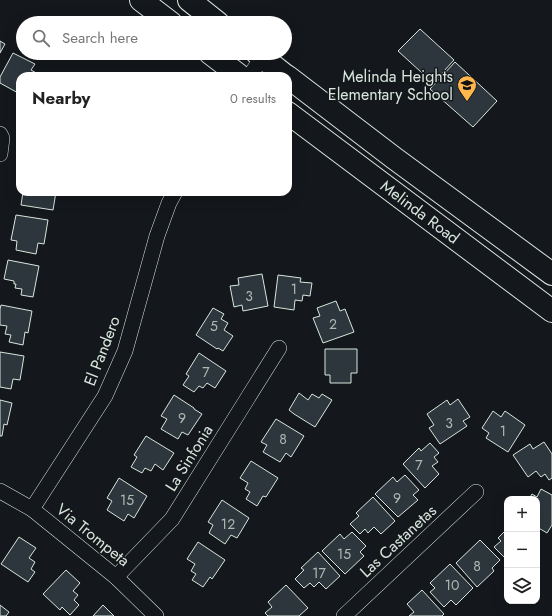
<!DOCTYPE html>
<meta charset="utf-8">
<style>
:root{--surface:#fff;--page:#f2f2f2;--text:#222;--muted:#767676;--line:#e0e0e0}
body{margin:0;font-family:Jost,sans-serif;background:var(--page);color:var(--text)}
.controls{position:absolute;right:12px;bottom:12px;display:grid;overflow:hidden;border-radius:8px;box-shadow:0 4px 16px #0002}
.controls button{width:36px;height:36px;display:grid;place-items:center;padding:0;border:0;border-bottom:1px solid var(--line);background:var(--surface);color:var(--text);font:20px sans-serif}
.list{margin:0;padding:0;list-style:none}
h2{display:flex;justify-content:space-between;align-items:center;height:52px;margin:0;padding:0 16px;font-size:17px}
h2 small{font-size:13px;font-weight:400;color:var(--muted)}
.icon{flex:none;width:22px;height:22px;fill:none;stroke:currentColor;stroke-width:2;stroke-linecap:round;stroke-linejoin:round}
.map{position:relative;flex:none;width:552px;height:616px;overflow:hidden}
.search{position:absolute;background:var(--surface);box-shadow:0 4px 16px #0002;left:16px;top:16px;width:276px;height:44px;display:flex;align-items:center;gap:10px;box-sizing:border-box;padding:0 14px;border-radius:22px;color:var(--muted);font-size:15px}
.panel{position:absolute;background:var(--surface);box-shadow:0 4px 16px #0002;left:16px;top:72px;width:276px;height:124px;border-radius:12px}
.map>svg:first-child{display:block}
</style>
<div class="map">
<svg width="552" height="616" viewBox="0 0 552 616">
<rect width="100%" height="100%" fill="#14181c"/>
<g fill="#2c363c" stroke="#d8e6dc">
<polygon points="420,29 454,60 433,83 398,51"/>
<polygon points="0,41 5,44 0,53"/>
<polygon points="13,53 35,64 31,70 40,75 40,76 20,76 20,94 0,83 0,77"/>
<polygon points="455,62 497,101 473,127 430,89"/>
<polygon points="23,192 56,192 53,210 21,205"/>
<polygon points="16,215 48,220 44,244 38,243 36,254 16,250 17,241 11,240"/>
<polygon points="8,260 39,266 33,297 21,295 22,289 15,288 16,284 14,284 14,281 4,279"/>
<polygon points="262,274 268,306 243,311 242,305 234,307 230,286 239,285 238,278"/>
<polygon points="278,275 301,278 300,282 312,283 310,296 303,295 302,301 295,300 294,310 274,307"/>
<polygon points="336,301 340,311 345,309 354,332 323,343 313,318 320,316 317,308"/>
<polygon points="1,305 32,311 28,333 25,332 23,345 9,342 11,335 5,334 7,326 0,325 0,309"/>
<polygon points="213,308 224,314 221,319 228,323 224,330 233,336 223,351 218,348 217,349 196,335"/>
<polygon points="325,349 357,349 357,373 351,373 351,383 330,383 330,375 325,375"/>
<polygon points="0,352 24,356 20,380 13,379 11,389 0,387"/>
<polygon points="199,353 226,371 215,388 207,383 203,388 199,386 194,392 183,385 189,376 186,374"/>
<polygon points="299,393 308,400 312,394 319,398 322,394 332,400 315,427 294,414 289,410"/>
<polygon points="174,395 194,408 194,409 202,414 188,435 182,432 178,439 161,429 167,419 161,416"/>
<polygon points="458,399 470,417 463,421 467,426 440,444 429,428 434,425 427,414 447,400 450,405"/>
<polygon points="0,400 12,403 7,425 4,424 2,436 0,436"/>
<polygon points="493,411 501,417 505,411 525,425 508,452 486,438 489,433 482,428"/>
<polygon points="276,419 304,436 291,457 286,453 280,462 263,452 267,445 261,442"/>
<polygon points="146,436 174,453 163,470 155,464 151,471 145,468 142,473 131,467 137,457 134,455"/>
<polygon points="544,442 552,454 552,478 549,480 545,474 541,477 536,471 528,477 513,455 530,444 533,449"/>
<polygon points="430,443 439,453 434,457 438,462 432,466 439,474 425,488 403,464 419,448 421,451"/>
<polygon points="251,461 278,478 266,497 263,496 257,506 246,499 250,492 245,489 248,483 240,478"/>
<polygon points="405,475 419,490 413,495 418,500 398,517 375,494 393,477 397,482"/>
<polygon points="119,478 147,496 134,518 128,514 124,521 107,510 112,501 107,498"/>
<polygon points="541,489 552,495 552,525 547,533 537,527 537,499 529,499 532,494 537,497"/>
<polygon points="373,497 395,521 381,534 374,527 368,533 365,529 360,534 350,524 359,516 356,513"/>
<polygon points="222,500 249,518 237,538 231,535 225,544 209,533 213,525 208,522"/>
<polygon points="507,529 507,560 494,547 501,541 498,538"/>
<polygon points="352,532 366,546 360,552 364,556 345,574 322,551 340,534 344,539"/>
<polygon points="19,537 36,548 29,558 35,562 31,569 35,572 28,582 1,564"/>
<polygon points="480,540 500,560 492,568 494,571 477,587 456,563"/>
<polygon points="198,542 225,560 212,579 210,577 203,587 192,580 196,574 191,571 195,564 187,559"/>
<polygon points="318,552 340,576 326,589 319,582 314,587 310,583 304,588 295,579 304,570 301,568"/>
<polygon points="450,564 473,588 456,605 451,600 444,607 430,592 435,588 430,583"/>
<polygon points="66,570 80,583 73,591 78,595 74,600 79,605 70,615 62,607 60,610 43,594"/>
<polygon points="286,585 308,608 299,616 268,616 265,613 272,607 268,602"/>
<polygon points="422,590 444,614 442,616 409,616 414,612 407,604"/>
<polygon points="0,605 9,612 6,616 0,616"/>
<polygon points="103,605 114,616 93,616"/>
</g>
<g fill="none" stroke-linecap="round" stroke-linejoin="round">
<g stroke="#d8e6dc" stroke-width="16">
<g id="street">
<polyline points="250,76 262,57"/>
<polyline points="0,134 2,138 0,154"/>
<polyline points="0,491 32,509 116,577 156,616"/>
<polyline points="32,509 105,396 125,351 157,236 169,203 175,192"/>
<polyline points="116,577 172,519 279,348"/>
<polyline points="344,616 476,492"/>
</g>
</g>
<g stroke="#d8e6dc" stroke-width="24">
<g id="secondary">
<polyline points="141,0 171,23"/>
<polyline points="189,0 218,23"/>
<polyline points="210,53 240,76"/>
<polyline points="257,53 286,76"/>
<polyline points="288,77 394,158 552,274"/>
<polyline points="288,113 552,311"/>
</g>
</g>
<use href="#street" stroke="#14181c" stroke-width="15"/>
<use href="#secondary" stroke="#14181c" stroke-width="22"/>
</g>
<defs>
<g id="school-pin" transform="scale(1)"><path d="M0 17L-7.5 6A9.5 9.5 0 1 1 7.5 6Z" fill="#ffb74d" stroke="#14181c"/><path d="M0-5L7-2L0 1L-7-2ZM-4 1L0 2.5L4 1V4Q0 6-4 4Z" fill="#111"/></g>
</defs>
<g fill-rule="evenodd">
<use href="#school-pin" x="467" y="85"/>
</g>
<g text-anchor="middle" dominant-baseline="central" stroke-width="3" stroke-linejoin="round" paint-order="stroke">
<g font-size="14" fill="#adbab4">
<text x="294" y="289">1</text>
<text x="249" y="296">3</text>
<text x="333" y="324">2</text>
<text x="214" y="326">5</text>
<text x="206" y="372">7</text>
<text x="182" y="418">9</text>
<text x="449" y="423">3</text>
<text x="503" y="431">1</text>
<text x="283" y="439">8</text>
<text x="419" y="465">7</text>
<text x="397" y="498">9</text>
<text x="127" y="500">15</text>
<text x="228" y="524">12</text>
<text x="344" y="554">15</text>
<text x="477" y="566">8</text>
<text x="319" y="573">17</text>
<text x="452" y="585">10</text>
</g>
<g font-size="16" fill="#d8e6dc" stroke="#14181c" text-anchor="end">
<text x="453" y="76">Melinda Heights<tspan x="453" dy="18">Elementary School</tspan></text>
</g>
<g font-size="16" fill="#d8e6dc" stroke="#14181c">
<text transform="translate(420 212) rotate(37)">Melinda Road</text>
<text transform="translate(102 351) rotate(-69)">El Pandero</text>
<text transform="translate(189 458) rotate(-58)">La Sinfonia</text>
<text transform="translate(93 535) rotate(39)">Via Trompeta</text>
<text transform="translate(398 541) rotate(-43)">Las Castanetas</text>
</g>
</g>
</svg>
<div class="controls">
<button>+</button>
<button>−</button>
<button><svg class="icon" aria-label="layers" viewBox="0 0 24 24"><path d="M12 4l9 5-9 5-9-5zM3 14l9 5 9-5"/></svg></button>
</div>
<div class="search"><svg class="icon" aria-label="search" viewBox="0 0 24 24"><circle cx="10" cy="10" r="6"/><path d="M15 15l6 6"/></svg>Search here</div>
<section class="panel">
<h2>Nearby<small>0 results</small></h2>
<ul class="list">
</ul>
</section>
</div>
